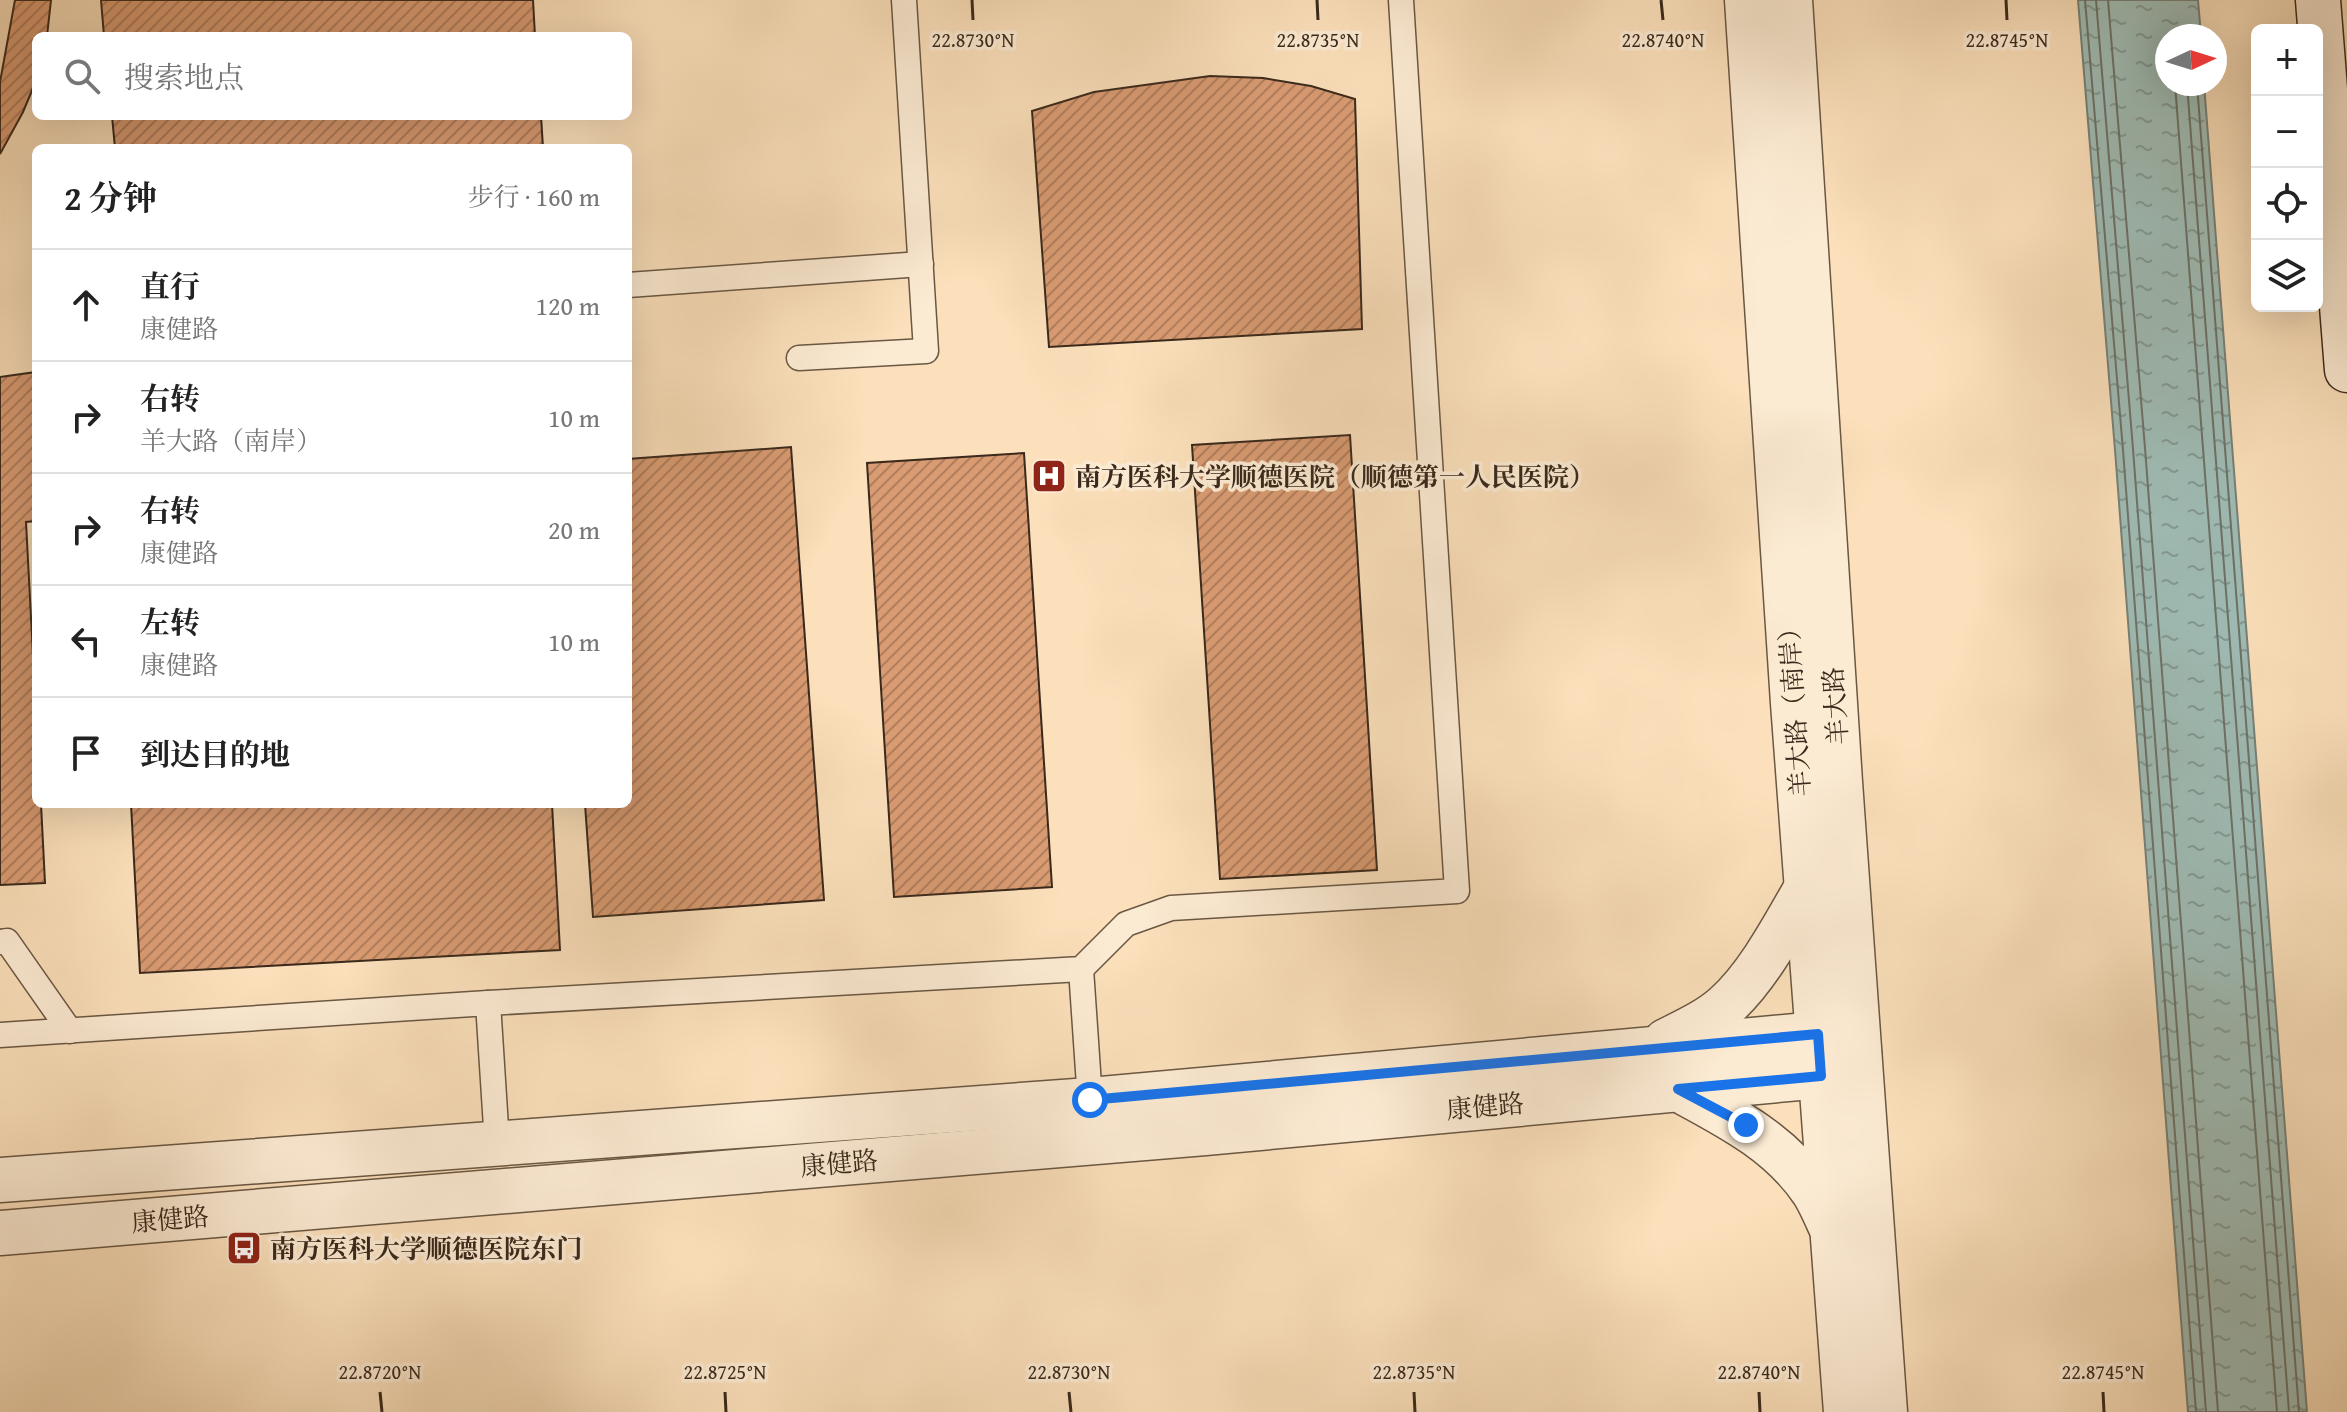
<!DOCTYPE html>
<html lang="zh">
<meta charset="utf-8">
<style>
:root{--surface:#fff;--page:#f6f6f6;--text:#222;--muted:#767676;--line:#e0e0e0}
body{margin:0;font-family:"Gentium Book Plus","Noto Serif SC",serif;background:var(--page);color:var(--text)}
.controls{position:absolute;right:24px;top:24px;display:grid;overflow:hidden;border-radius:12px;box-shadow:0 8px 32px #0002}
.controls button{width:72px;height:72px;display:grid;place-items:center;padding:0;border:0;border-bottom:2px solid var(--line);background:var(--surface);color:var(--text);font:40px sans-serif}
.compass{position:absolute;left:2155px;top:24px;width:72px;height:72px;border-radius:50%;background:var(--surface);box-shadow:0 8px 32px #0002;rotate:86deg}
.stop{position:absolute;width:24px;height:24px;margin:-18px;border:6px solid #1a73e8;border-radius:50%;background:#fff}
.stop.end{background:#1a73e8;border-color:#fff;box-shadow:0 2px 8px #0008}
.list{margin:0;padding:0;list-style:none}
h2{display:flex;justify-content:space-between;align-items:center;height:104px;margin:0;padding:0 32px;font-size:34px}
h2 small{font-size:26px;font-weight:400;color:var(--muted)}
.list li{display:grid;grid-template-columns:52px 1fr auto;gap:24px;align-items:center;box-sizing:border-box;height:112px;padding:0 32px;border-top:2px solid var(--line)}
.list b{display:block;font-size:30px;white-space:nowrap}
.list p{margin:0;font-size:26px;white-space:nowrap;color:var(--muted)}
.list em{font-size:26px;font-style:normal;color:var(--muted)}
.icon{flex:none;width:44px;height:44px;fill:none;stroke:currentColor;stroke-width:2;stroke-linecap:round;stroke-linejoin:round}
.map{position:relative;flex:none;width:2347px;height:1412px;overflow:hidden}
.search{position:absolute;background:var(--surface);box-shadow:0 8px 32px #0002;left:32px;top:32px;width:600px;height:88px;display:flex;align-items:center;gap:20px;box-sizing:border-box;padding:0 28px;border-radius:12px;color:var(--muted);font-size:30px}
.panel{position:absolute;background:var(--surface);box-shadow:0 8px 32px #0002;left:32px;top:144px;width:600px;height:664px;border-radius:12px}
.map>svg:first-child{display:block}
</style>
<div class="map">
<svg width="2347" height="1412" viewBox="0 0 2347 1412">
<defs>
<pattern id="water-ripples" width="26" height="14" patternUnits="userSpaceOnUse" patternTransform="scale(2)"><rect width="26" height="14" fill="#9fbcb5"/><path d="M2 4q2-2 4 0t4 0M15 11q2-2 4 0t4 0" fill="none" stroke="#839992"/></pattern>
<pattern id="building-hatch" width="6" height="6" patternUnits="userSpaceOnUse" patternTransform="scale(2)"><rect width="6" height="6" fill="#d99b72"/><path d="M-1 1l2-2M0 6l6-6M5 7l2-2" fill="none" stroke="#b17e5d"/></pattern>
</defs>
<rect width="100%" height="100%" fill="#fbe0bb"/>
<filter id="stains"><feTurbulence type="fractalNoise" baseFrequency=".0025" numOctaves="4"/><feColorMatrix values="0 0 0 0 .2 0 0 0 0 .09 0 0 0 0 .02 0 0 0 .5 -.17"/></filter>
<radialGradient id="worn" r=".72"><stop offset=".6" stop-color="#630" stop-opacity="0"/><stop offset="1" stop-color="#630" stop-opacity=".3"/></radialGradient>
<polygon fill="url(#water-ripples)" stroke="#778178" stroke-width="2" points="2078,0 2198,0 2201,36 2167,36 2167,84 2204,84 2307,1412 2188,1412 2115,450"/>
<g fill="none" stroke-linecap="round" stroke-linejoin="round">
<g stroke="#6c7268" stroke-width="2">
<polyline points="2085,0 2123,450 2196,1412"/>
<polyline points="2096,0 2133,449 2206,1412"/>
<polyline points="2108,0 2145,448 2218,1412"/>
<polyline points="2175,84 2277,1412"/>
<polyline points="2187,84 2289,1412"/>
<polyline points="2197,84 2299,1412"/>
</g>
</g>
<g fill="url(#building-hatch)" stroke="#3a291c" stroke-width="2">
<polygon points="15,0 51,0 47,36 36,36 36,81 23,112 0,154 0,82"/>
<polygon points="101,0 533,0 535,36 104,36"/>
<polygon points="1210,76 1263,78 1311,86 1355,99 1362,329 1049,347 1032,111 1094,92"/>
<polygon points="112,116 541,116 543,148 115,148"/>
<polygon points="36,372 36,521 26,522 36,713 36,804 41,804 45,883 0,885 0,377"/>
<polygon points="1350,435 1377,870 1220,879 1192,445"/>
<polygon points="791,447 824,900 593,917 585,804 628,804 628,459"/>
<polygon points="1024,453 1052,887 894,897 867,463"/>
<polygon points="131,804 552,804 560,950 140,973"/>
</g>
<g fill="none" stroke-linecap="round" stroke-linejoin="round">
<g stroke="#6a5744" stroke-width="27">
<g id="service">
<polyline points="628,285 921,264"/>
<polyline points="799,358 926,351 904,0"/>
<polyline points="0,942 7,941 70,1031"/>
<polyline points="1081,969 1090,1100"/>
<polyline points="488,1003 1081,969 1126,924 1171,908 1457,891 1401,0"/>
<polyline points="0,1035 488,1003 497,1143"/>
</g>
</g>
<g stroke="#6a5744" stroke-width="47">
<g id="tertiary">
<polyline points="1747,0 1793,703 1846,1412"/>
<polyline points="1790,0 1840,782 1885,1412"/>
<path d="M1666 1041C1686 1031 1708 1021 1725 1006 1758 977 1785 925 1807 887"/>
<path d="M1678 1089C1728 1116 1780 1142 1813 1191 1820 1202 1825 1214 1830 1225"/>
<polyline points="0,1180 1090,1100 1818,1034 1859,1054"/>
<polyline points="0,1233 1205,1133 1821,1076 1859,1054"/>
</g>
</g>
<g stroke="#3a291c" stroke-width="47">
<polyline id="secondary" points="2318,0 2347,370"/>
</g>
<use href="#service" stroke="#fcebd3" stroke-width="24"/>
<use href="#tertiary" stroke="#fcebd3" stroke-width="44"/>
<use href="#secondary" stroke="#fcebd3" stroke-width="44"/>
</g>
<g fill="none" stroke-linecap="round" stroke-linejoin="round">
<polyline stroke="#1a73e8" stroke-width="10" points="1090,1100 1818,1034 1821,1076 1678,1089 1746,1125"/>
</g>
<path fill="none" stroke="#3a291c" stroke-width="3" d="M972 0 973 20M1317 0 1318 20M1661 0 1663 20M2006 0 2007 20M380 1392 382 1412M725 1392 726 1412M1069 1392 1071 1412M1414 1392 1415 1412M1759 1392 1760 1412M2103 1392 2104 1412"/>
<defs>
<g id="hospital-square" transform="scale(1.8)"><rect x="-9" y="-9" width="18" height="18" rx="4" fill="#8f2418" stroke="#fcebd3"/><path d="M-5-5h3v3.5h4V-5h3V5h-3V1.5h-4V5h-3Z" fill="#fff"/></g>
<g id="bus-square" transform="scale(1.8)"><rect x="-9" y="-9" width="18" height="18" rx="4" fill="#8f2418" stroke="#fcebd3"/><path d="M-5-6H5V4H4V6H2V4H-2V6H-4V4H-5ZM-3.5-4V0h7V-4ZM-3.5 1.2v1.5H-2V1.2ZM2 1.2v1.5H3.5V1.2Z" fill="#fff"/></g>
</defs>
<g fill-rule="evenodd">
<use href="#hospital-square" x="1049" y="476"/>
<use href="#bus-square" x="244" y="1248"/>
</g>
<g text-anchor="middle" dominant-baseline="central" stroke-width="7" stroke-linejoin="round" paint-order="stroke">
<g font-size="26" font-weight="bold" fill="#3a291c" stroke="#fcebd3" text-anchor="start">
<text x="1075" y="476">南方医科大学顺德医院（顺德第一人民医院）</text>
<text x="270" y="1248">南方医科大学顺德医院东门</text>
</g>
<g font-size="26" fill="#3a291c" stroke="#fcebd3">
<text transform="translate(1794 706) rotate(-94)">羊大路（南岸）</text>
<text transform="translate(1835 706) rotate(-94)">羊大路</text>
<text transform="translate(1485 1106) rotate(-5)">康健路</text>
<text transform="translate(839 1163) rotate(-5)">康健路</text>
<text transform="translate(170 1219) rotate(-5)">康健路</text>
</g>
</g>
<g font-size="20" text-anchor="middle" fill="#3a291c" stroke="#fcebd3" stroke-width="7" stroke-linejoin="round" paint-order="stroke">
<text x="973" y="47">22.8730°N</text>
<text x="1318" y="47">22.8735°N</text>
<text x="1663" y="47">22.8740°N</text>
<text x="2007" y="47">22.8745°N</text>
<text x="380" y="1379">22.8720°N</text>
<text x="725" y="1379">22.8725°N</text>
<text x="1069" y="1379">22.8730°N</text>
<text x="1414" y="1379">22.8735°N</text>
<text x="1759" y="1379">22.8740°N</text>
<text x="2103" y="1379">22.8745°N</text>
</g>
<rect width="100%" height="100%" filter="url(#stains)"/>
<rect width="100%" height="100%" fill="url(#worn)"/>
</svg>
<div class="controls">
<button>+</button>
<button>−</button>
<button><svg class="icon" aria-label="locate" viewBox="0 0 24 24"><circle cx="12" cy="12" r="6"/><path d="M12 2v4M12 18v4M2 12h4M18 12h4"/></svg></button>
<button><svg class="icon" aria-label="layers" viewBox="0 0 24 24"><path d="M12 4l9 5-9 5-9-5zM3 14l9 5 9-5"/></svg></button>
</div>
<svg class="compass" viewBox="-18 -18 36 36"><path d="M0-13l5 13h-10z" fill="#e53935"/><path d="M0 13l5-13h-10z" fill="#767676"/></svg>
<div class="stop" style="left:1090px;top:1100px"></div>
<div class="stop end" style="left:1746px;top:1125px"></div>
<div class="search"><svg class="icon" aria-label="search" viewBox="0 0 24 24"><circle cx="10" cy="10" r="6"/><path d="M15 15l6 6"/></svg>搜索地点</div>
<section class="panel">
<h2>2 分钟<small>步行 · 160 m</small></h2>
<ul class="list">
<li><svg class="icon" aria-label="ahead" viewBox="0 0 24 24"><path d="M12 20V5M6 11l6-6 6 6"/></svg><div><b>直行</b><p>康健路</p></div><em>120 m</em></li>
<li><svg class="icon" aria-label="right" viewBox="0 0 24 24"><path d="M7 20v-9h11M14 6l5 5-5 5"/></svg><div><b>右转</b><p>羊大路（南岸）</p></div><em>10 m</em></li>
<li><svg class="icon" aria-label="right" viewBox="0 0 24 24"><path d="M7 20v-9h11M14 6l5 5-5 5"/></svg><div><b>右转</b><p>康健路</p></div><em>20 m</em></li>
<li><svg class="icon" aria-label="left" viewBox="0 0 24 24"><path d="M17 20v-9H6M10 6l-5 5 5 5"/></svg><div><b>左转</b><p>康健路</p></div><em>10 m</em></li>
<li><svg class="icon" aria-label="arrive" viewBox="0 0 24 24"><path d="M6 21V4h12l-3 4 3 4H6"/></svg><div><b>到达目的地</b></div></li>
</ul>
</section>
</div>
